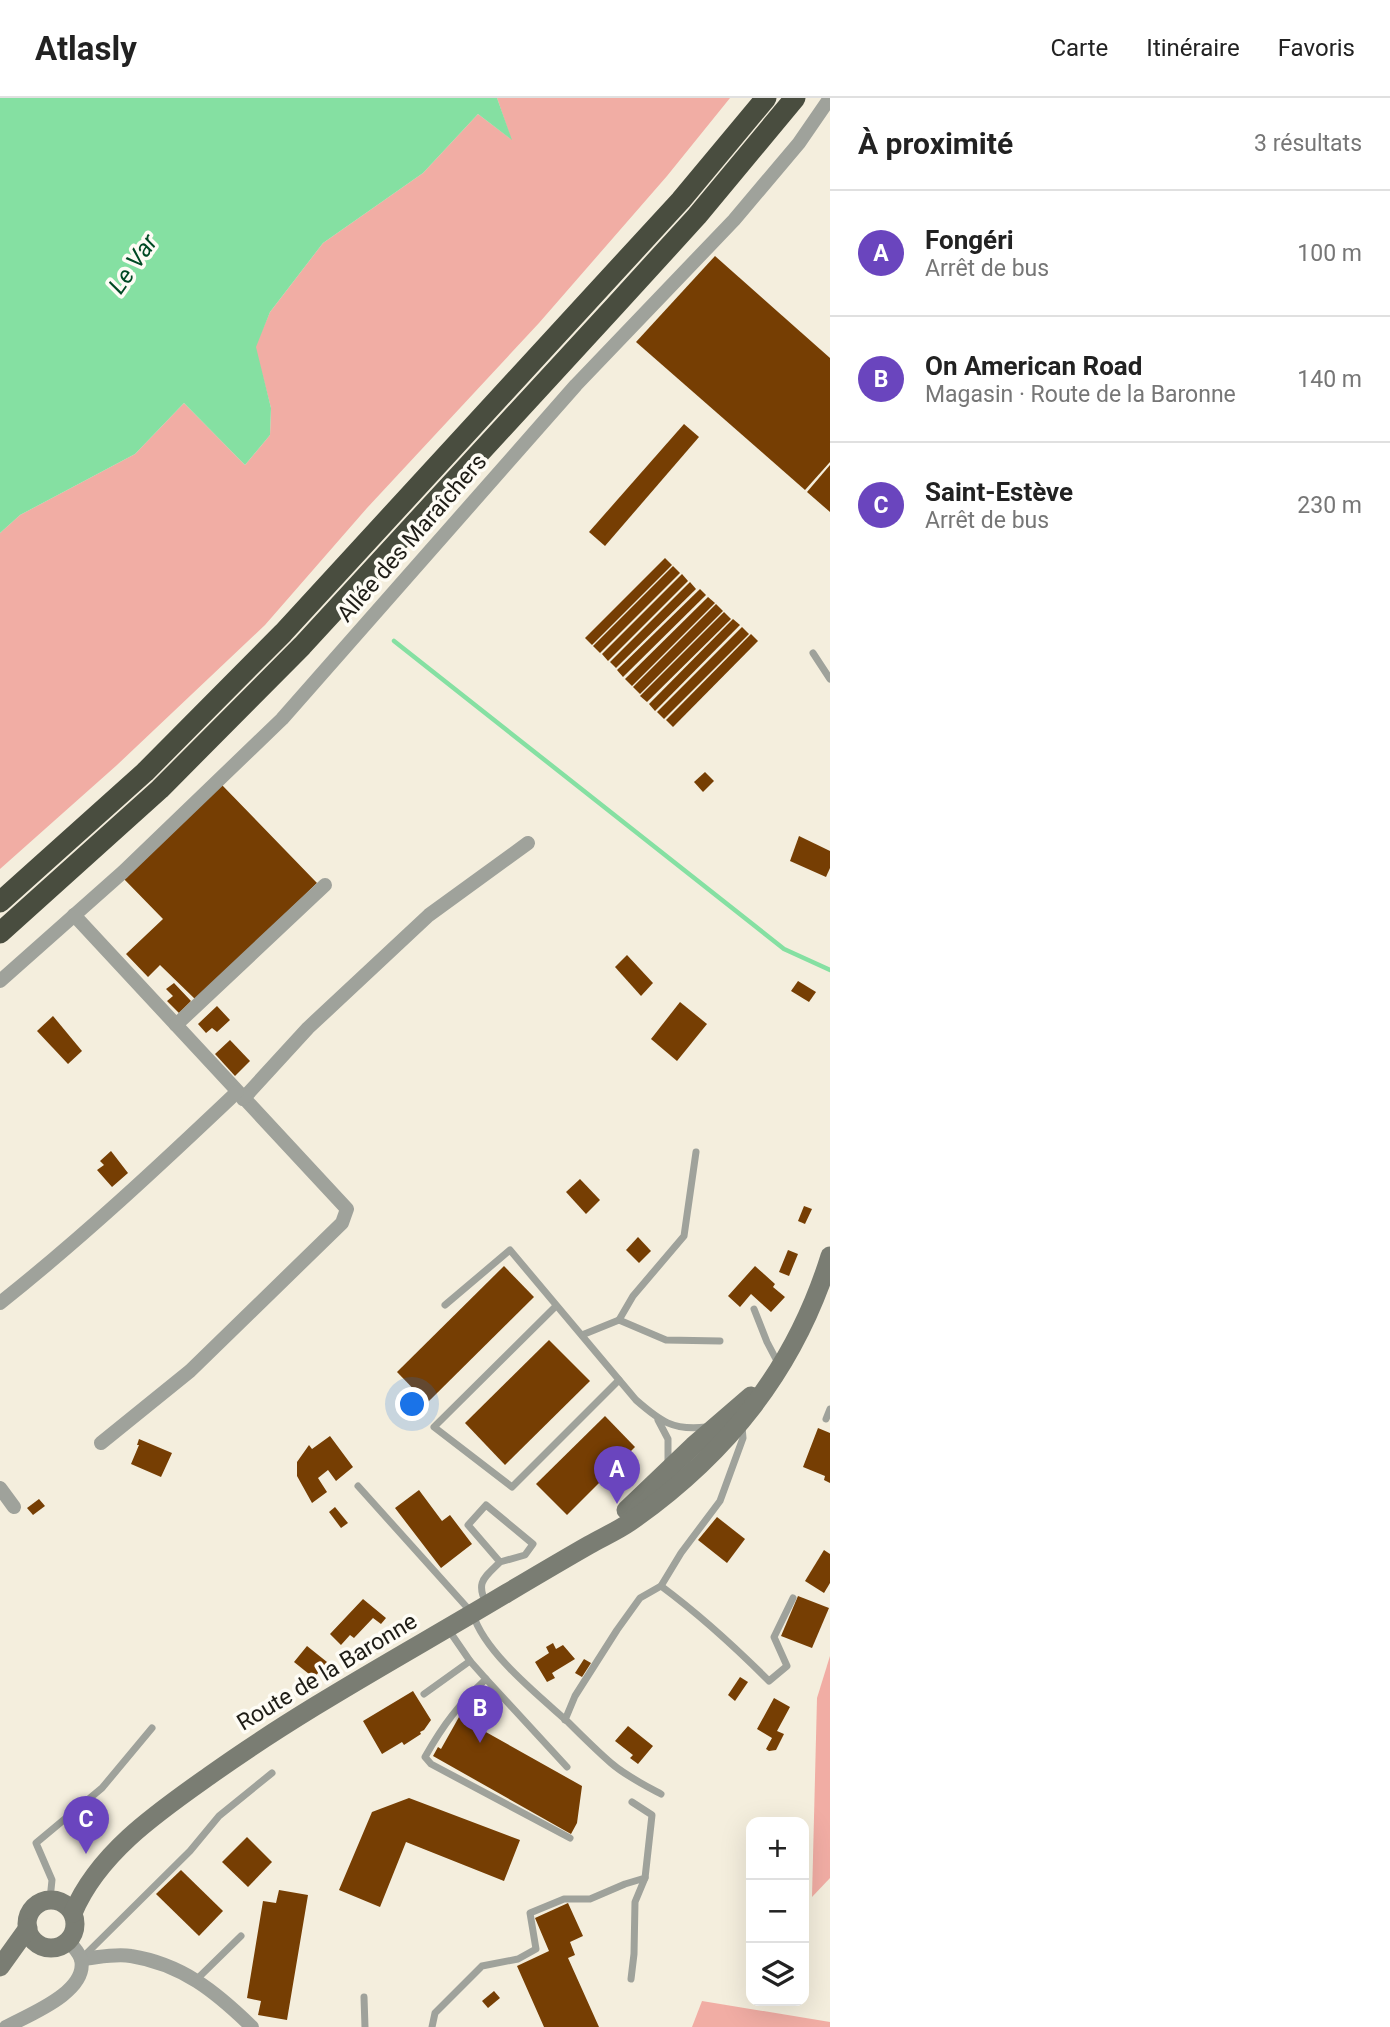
<!DOCTYPE html>
<html lang="fr">
<meta charset="utf-8">
<style>
:root{--surface:#fff;--page:#f6f6f6;--text:#222;--muted:#767676;--line:#e0e0e0;--accent:#6a45be}
body{margin:0;font-family:Roboto,sans-serif;background:var(--page);color:var(--text)}
.controls{position:absolute;right:21px;bottom:21px;display:grid;overflow:hidden;border-radius:14px;box-shadow:0 7px 28px #0002}
.controls button{width:63px;height:63px;display:grid;place-items:center;padding:0;border:0;border-bottom:2px solid var(--line);background:var(--surface);color:var(--text);font:35px sans-serif}
.you{position:absolute;left:413px;top:1307px;width:24px;height:24px;margin:-18px;border:5px solid #fff;border-radius:50%;background:#1a73e8;box-shadow:0 0 0 10px #1a73e833}
.badge{display:grid;place-items:center;width:46px;height:46px;border-radius:50%;background:var(--accent);color:#fff;font-size:23px;font-weight:700}
.pin{position:absolute;translate:-50% -58px;filter:drop-shadow(0 2px 4px #0008)}
.pin::after{content:'';position:absolute;top:37px;width:24px;height:21px;background:inherit;clip-path:polygon(0 0,100% 0,50% 100%)}
.list{margin:0;padding:0;list-style:none}
h2{display:flex;justify-content:space-between;align-items:center;height:91px;margin:0;padding:0 28px;font-size:30px}
h2 small{font-size:23px;font-weight:400;color:var(--muted)}
.list li{display:grid;grid-template-columns:46px 1fr auto;gap:21px;align-items:center;box-sizing:border-box;height:126px;padding:0 28px;border-top:2px solid var(--line)}
.list b{display:block;font-size:26px;white-space:nowrap}
.list p{margin:0;font-size:23px;white-space:nowrap;color:var(--muted)}
.list em{font-size:23px;font-style:normal;color:var(--muted)}
.icon{flex:none;width:38px;height:38px;fill:none;stroke:currentColor;stroke-width:2;stroke-linecap:round;stroke-linejoin:round}
.map{position:relative;flex:none;width:830px;height:1929px;overflow:hidden}
header{display:flex;align-items:center;gap:42px;box-sizing:border-box;height:98px;padding:0 35px;background:var(--surface);border-bottom:2px solid var(--line)}
header strong{font-size:33px}
nav{display:flex;gap:38px;margin-inline-start:auto;font-size:24px}
main{display:flex}
aside{flex:1;background:var(--surface)}
.map>svg:first-child{display:block}
</style>
<header>
<strong>Atlasly</strong>
<nav><a>Carte</a><a>Itinéraire</a><a>Favoris</a></nav>
</header>
<main>
<div class="map">
<svg width="830" height="1929" viewBox="0 0 830 1929">
<rect width="100%" height="100%" fill="#f4eedd"/>
<g fill="#f1ada4">
<polygon points="497,0 730,0 667,78 539,225 367,410 265,527 117,667 0,771 0,435 20,417 135,356 184,305 245,367 270,337 271,310 255,249 270,214 323,145 423,75 478,16 511,41"/>
<polygon points="830,1558 830,1780 812,1799 817,1600"/>
<polygon points="702,1903 830,1924 830,1929 692,1929"/>
</g>
<polygon fill="#85e0a2" points="0,0 497,0 512,42 478,16 423,75 323,145 270,214 256,249 271,310 270,337 245,367 184,305 135,356 20,417 0,435"/>
<g fill="none" stroke-linecap="round" stroke-linejoin="round">
<polyline stroke="#85e0a2" stroke-width="4.5" points="394,543 784,851 830,872"/>
</g>
<g fill="#763e03">
<polygon points="715,158 830,260 830,364 805,392 636,244"/>
<polygon points="684,326 699,339 605,448 589,434"/>
<polygon points="830,367 830,414 807,394"/>
<polygon points="665,460 672,467 592,547 585,540"/>
<polygon points="673,468 680,475 600,555 593,548"/>
<polygon points="682,476 688,483 608,563 602,556"/>
<polygon points="690,484 696,491 616,570 610,564"/>
<polygon points="700,491 706,497 623,579 617,572"/>
<polygon points="708,499 715,505 632,588 625,581"/>
<polygon points="716,506 723,513 640,596 633,589"/>
<polygon points="724,514 731,521 647,604 640,598"/>
<polygon points="733,521 740,527 655,613 649,606"/>
<polygon points="742,529 749,536 664,621 657,614"/>
<polygon points="751,536 758,543 673,629 666,622"/>
<polygon points="705,674 714,683 703,694 694,684"/>
<polygon points="222,687 317,785 196,902 160,867 148,879 126,856 163,821 122,779"/>
<polygon points="799,738 830,753 830,770 826,779 790,763"/>
<polygon points="627,857 653,885 641,898 615,869"/>
<polygon points="798,883 816,894 809,904 791,893"/>
<polygon points="174,885 191,903 179,915 167,903 173,898 166,891"/>
<polygon points="680,904 707,926 677,963 651,941"/>
<polygon points="217,908 230,922 217,934 212,930 206,935 198,926"/>
<polygon points="53,918 82,953 68,966 37,933"/>
<polygon points="230,942 250,963 235,978 215,956"/>
<polygon points="111,1053 128,1075 112,1089 97,1072 104,1067 100,1063"/>
<polygon points="580,1081 600,1102 586,1116 566,1094"/>
<polygon points="804,1108 812,1111 805,1126 798,1123"/>
<polygon points="638,1139 651,1153 639,1165 626,1152"/>
<polygon points="788,1152 798,1156 789,1178 779,1174"/>
<polygon points="504,1168 534,1199 427,1305 397,1274"/>
<polygon points="755,1168 775,1186 773,1189 785,1199 771,1214 751,1196 740,1209 728,1198"/>
<polygon points="549,1242 590,1283 505,1367 465,1325"/>
<polygon points="605,1318 635,1349 567,1417 536,1386"/>
<polygon points="818,1330 830,1335 830,1385 824,1382 825,1378 803,1369"/>
<polygon points="330,1338 353,1369 336,1383 328,1372 318,1380 327,1394 312,1405 297,1378 297,1364 309,1347 312,1351"/>
<polygon points="139,1341 172,1355 161,1379 131,1366 139,1347 137,1347"/>
<polygon points="419,1392 442,1423 450,1417 472,1446 441,1470 395,1410"/>
<polygon points="39,1401 45,1408 33,1417 27,1410"/>
<polygon points="335,1409 348,1425 341,1430 329,1414"/>
<polygon points="717,1419 745,1441 727,1465 698,1442"/>
<polygon points="824,1452 830,1456 830,1485 824,1495 805,1483"/>
<polygon points="798,1498 829,1510 812,1550 781,1538"/>
<polygon points="363,1501 386,1520 381,1526 373,1520 354,1540 350,1537 341,1547 330,1536"/>
<polygon points="553,1545 556,1551 563,1547 575,1561 552,1575 555,1580 547,1584 535,1564 549,1555 546,1549"/>
<polygon points="307,1548 327,1564 314,1580 294,1564"/>
<polygon points="584,1561 591,1565 582,1579 575,1575"/>
<polygon points="740,1579 748,1584 735,1603 728,1597"/>
<polygon points="413,1593 431,1622 424,1632 420,1634 421,1636 404,1647 402,1644 382,1656 363,1623"/>
<polygon points="774,1600 790,1609 777,1633 784,1636 776,1652 769,1653 766,1651 772,1640 757,1631"/>
<polygon points="459,1619 582,1688 577,1725 571,1736 433,1658 438,1649 441,1651"/>
<polygon points="628,1628 653,1648 638,1666 630,1660 633,1657 615,1643"/>
<polygon points="409,1700 520,1742 504,1783 406,1744 380,1809 339,1792 372,1714"/>
<polygon points="247,1739 272,1764 248,1789 222,1764"/>
<polygon points="181,1772 223,1813 199,1838 156,1796"/>
<polygon points="279,1792 308,1797 287,1922 258,1917 261,1903 247,1900 263,1803 276,1805"/>
<polygon points="568,1805 583,1838 570,1844 575,1857 568,1860 599,1929 544,1929 517,1868 549,1853 535,1820"/>
<polygon points="494,1893 500,1900 488,1910 482,1903"/>
</g>
<g fill="none" stroke-linecap="round" stroke-linejoin="round">
<g stroke="#9fa29b" stroke-width="7">
<polyline points="813,555 830,581"/>
<path d="M445 1207 510 1152 636 1302C660 1323 673 1333 706 1329"/>
<polyline points="556,1208 434,1329 512,1389 619,1282"/>
<polyline points="754,1211 767,1244 778,1265"/>
<polyline points="619,1222 633,1198 684,1138 696,1054"/>
<polyline points="582,1237 619,1222 666,1242 720,1243"/>
<polyline points="826,1321 830,1311"/>
<polyline points="658,1322 668,1341 668,1367"/>
<path d="M358 1388 473 1516C484 1554 538 1597 568 1624 582 1638 596 1652 611 1665 626 1678 644 1687 661 1696"/>
<path d="M661 1488C700 1517 735 1549 769 1583L787 1568 774 1539 793 1500"/>
<path d="M487 1507C475 1484 484 1480 500 1464L468 1427 486 1407 533 1446 525 1457 500 1464"/>
<path d="M470 1563 486 1581C459 1606 443 1627 425 1659L431 1666 570 1740"/>
<polyline points="486,1581 567,1669"/>
<polyline points="424,1596 470,1563 448,1531"/>
<polyline points="565,1622 575,1598 617,1532 640,1500 661,1488 681,1455 720,1403 743,1340 742,1329"/>
<polyline points="50,1801 52,1782 36,1745 102,1690 152,1630"/>
<polyline points="82,1860 190,1753 219,1718 272,1675"/>
<polyline points="631,1881 634,1856 635,1804 645,1780"/>
<polyline points="196,1882 241,1838"/>
<polyline points="364,1899 365,1929"/>
<polyline points="432,1929 435,1915 482,1868 518,1861 536,1851 530,1815 564,1801 590,1801 625,1786 645,1780 652,1717 632,1704"/>
</g>
<g stroke="#9fa29b" stroke-width="14">
<polyline points="74,817 347,1111 342,1125 190,1273 101,1345"/>
<polyline points="0,883 123,774 282,621 576,287 734,122 799,45 830,0"/>
<polyline points="176,927 325,787"/>
<polyline points="243,1001 308,930 429,817 528,745"/>
<path d="M0 1205C83 1139 160 1067 237 994"/>
<polyline points="0,1390 14,1409"/>
<path d="M81 1861C96 1860 115 1855 131 1858 182 1866 216 1894 252 1929"/>
<path d="M6 1929C28 1917 89 1894 81 1861 79 1855 73 1848 68 1843"/>
</g>
<g stroke="#7a7d73" stroke-width="19">
<polyline points="626,1412 693,1348 751,1298"/>
<circle cx="51" cy="1826" r="24"/>
<path d="M73 1815C98 1755 158 1714 209 1678 304 1610 407 1555 507 1495 534 1479 561 1463 589 1447 603 1439 617 1433 630 1424 727 1356 795 1271 830 1158"/>
<polyline points="0,1869 28,1830"/>
</g>
<g stroke="#494d3f" stroke-width="21">
<polyline points="0,804 145,674 283,535 681,102 766,0"/>
<polyline points="0,835 160,691 302,548 615,208 697,118 795,0"/>
</g>
</g>
<g text-anchor="middle" dominant-baseline="central" stroke-width="7" stroke-linejoin="round" paint-order="stroke">
<g font-size="23" fill="#1f1d17" stroke="#fefcf5">
<text transform="translate(412 440) rotate(-49)">Allée des Maraîchers</text>
<text transform="translate(327 1574) rotate(-31)">Route de la Baronne</text>
</g>
<g font-size="24" font-style="italic" fill="#004a24" stroke="#fefcf5">
<text transform="translate(133 166) rotate(-55)">Le Var</text>
</g>
</g>
</svg>
<div class="controls">
<button>+</button>
<button>−</button>
<button><svg class="icon" aria-label="layers" viewBox="0 0 24 24"><path d="M12 4l9 5-9 5-9-5zM3 14l9 5 9-5"/></svg></button>
</div>
<div class="you"></div>
<div class="pin badge" style="left:617px;top:1406px">A</div>
<div class="pin badge" style="left:480px;top:1645px">B</div>
<div class="pin badge" style="left:86px;top:1756px">C</div>
</div>
<aside>
<h2>À proximité<small>3 résultats</small></h2>
<ul class="list">
<li><span class="badge">A</span><div><b>Fongéri</b><p>Arrêt de bus</p></div><em>100 m</em></li>
<li><span class="badge">B</span><div><b>On American Road</b><p>Magasin · Route de la Baronne</p></div><em>140 m</em></li>
<li><span class="badge">C</span><div><b>Saint-Estève</b><p>Arrêt de bus</p></div><em>230 m</em></li>
</ul>
</aside>
</main>
